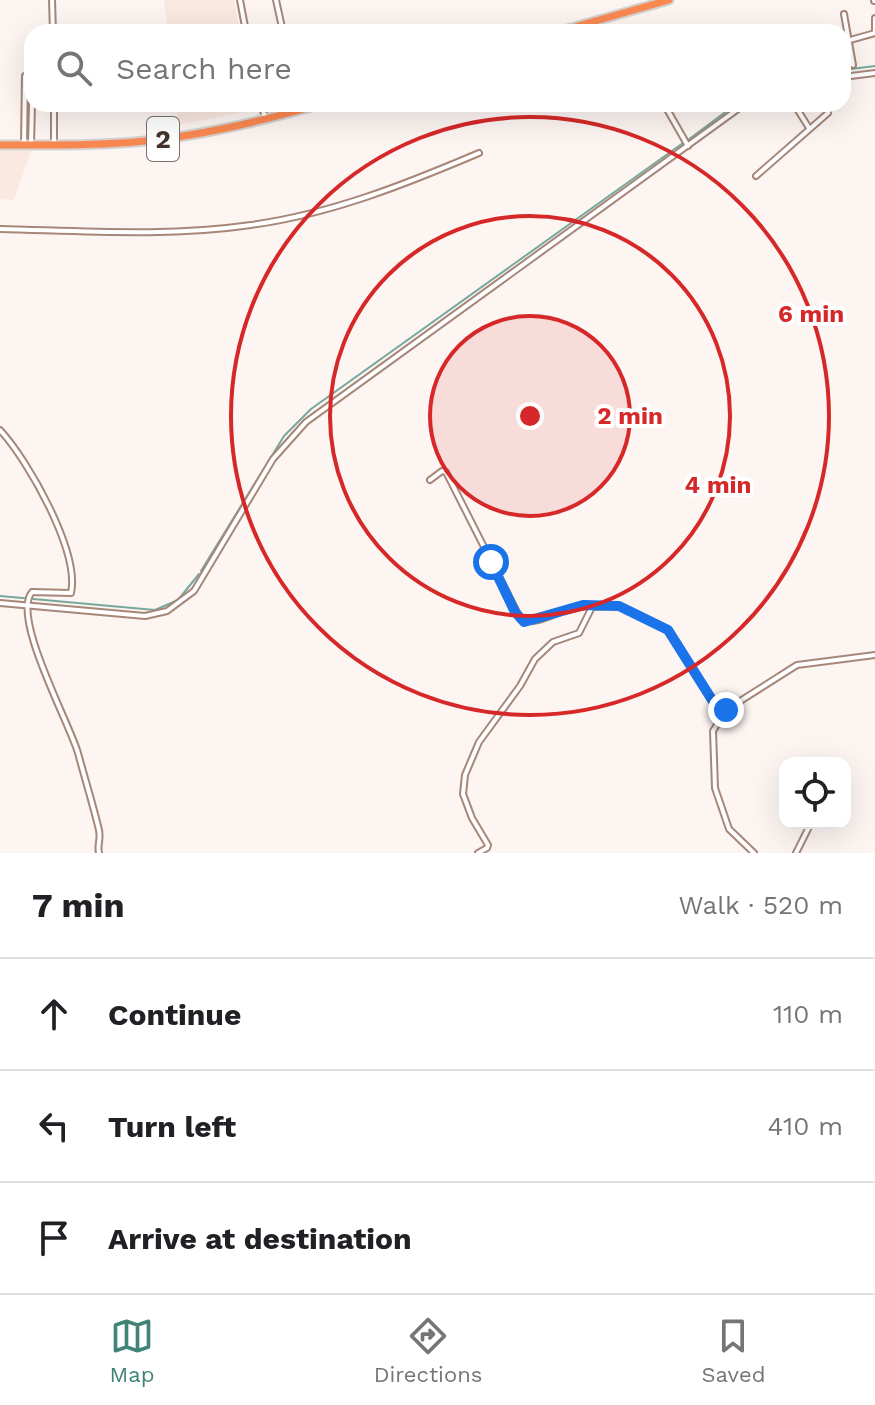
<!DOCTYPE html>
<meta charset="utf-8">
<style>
:root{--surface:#fff;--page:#f6f6f6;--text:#202124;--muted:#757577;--line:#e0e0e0;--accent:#408477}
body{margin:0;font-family:"Work Sans",sans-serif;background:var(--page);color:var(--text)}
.controls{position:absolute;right:24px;bottom:24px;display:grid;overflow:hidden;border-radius:16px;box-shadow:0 8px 32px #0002}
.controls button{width:72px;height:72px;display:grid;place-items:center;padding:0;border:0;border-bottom:2px solid var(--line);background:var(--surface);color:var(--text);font:40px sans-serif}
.stop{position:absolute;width:24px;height:24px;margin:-18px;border:6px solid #1a73e8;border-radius:50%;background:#fff}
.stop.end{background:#1a73e8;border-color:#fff;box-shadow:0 2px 8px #0008}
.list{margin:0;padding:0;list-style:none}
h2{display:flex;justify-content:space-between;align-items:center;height:104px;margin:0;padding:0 32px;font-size:34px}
h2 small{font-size:26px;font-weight:400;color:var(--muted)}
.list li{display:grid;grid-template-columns:52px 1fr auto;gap:24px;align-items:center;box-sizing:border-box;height:112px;padding:0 32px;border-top:2px solid var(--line)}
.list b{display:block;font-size:30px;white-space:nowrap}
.list em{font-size:26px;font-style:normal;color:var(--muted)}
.icon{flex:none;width:44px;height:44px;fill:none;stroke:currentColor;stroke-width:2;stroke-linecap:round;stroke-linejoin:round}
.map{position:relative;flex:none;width:875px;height:853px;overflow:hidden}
.search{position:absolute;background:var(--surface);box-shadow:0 8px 32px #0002;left:24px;right:24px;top:24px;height:88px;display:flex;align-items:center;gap:20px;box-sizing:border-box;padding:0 28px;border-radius:24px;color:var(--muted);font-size:30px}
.sheet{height:440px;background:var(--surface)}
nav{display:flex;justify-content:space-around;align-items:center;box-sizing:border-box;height:112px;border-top:2px solid var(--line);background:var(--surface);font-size:22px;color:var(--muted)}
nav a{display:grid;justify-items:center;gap:4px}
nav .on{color:var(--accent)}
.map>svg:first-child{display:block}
</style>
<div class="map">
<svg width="875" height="853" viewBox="0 0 875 853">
<rect width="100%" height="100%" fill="#fcf5f2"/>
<g fill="#fae8e1">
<polygon points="164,0 234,0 240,32 168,32"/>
<polygon points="176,104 253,104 254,110 178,125"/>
<polygon points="0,148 32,148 14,200 0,199"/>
</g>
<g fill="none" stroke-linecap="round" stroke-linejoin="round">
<g stroke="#76a89d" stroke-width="2">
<polyline points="843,70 875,66"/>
<polyline points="688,140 736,104"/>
<polyline points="201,571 284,436 311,409 683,143"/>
<polyline points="0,596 155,610 178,600 199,574"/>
</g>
<g stroke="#a78779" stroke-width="8">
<g id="minor">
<polyline points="52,0 53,32"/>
<polyline points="240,0 246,32"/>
<polyline points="276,0 283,32"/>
<polyline points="874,1 875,1"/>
<polyline points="844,14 853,65"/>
<polyline points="796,30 797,32"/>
<polyline points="843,42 875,33 875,18"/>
<polyline points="843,77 875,73"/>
<polyline points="261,104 265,117"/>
<polyline points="664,104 688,146"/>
<polyline points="794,104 809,128"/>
<polyline points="24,145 25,76"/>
<polyline points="31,145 32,104"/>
<polyline points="54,145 54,104"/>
<polyline points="756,176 828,113 829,104"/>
<path d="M0 229C84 231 168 237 251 225 331 214 406 184 479 153"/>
<path d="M0 430C28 460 80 552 71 593L32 592C11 617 69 722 78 753 85 779 93 805 99 830 101 841 97 844 99 853"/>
<path d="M430 480 442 471 446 472 521 620C543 627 567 601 592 607"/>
<polyline points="0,603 145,616 167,611 194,591 273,459 306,422 745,104"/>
<polyline points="726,710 713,731 715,788 729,829 754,853"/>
<polyline points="478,853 487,848 488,845 472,818 463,794 465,775 479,742 520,686 535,659 553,642 579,633 592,607 619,606 668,630 714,703 726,710 797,665 875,655"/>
<polyline points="796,853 810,825"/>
</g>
</g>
<g stroke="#d5d3d1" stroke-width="11">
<g id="highway">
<polyline points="557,32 669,0"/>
<path d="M0 145C45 145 90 146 135 142 197 137 261 121 322 104"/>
</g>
</g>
<use href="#minor" stroke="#fff" stroke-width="4"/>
<use href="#highway" stroke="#fa8851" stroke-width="7"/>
</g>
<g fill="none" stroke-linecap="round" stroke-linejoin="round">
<polyline stroke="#1a73e8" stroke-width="10" points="491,562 515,612 524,622 583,605 619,606 668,630 714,703 726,710"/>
</g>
<circle cx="530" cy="416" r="100" fill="#d62828" fill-opacity=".12"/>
<g fill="none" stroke="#d62828" stroke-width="4">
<circle cx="530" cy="416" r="100"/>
<circle cx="530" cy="416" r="200"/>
<circle cx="530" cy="416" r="299"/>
</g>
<g text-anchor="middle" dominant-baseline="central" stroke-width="8" stroke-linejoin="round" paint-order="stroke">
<rect fill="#fff" stroke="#7b726d" stroke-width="2" x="147" y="117" width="32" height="44" rx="6"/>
<g font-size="26" font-weight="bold" fill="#42352f">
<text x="163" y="139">2</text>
</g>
</g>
<circle cx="530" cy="416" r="12" fill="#d62828" stroke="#fff" stroke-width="4"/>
<g font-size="24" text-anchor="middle" font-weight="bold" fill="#d62828" stroke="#fff" stroke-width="8" stroke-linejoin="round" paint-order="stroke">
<text x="811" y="322">6 min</text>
<text x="630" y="424">2 min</text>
<text x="718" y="493">4 min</text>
</g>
</svg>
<div class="controls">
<button><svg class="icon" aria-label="locate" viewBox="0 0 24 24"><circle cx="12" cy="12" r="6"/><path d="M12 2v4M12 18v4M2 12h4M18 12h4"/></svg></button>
</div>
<div class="stop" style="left:491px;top:562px"></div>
<div class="stop end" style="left:726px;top:710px"></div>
<div class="search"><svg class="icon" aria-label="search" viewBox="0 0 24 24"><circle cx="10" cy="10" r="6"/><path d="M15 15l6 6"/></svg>Search here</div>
</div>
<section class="sheet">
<h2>7 min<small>Walk · 520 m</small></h2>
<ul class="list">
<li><svg class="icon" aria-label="ahead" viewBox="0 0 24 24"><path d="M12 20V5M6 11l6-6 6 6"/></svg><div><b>Continue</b></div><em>110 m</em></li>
<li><svg class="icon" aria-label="left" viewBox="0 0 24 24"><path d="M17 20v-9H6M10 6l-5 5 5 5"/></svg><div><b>Turn left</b></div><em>410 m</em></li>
<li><svg class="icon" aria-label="arrive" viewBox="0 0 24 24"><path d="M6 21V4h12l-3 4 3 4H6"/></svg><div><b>Arrive at destination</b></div></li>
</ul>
</section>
<nav>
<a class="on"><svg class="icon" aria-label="map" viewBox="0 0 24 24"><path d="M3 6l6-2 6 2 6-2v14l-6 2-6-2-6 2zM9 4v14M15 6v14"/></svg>Map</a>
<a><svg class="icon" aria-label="directions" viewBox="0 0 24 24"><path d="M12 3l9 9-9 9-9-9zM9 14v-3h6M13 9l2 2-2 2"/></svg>Directions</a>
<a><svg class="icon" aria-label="saved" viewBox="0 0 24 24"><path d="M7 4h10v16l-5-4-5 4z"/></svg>Saved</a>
</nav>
